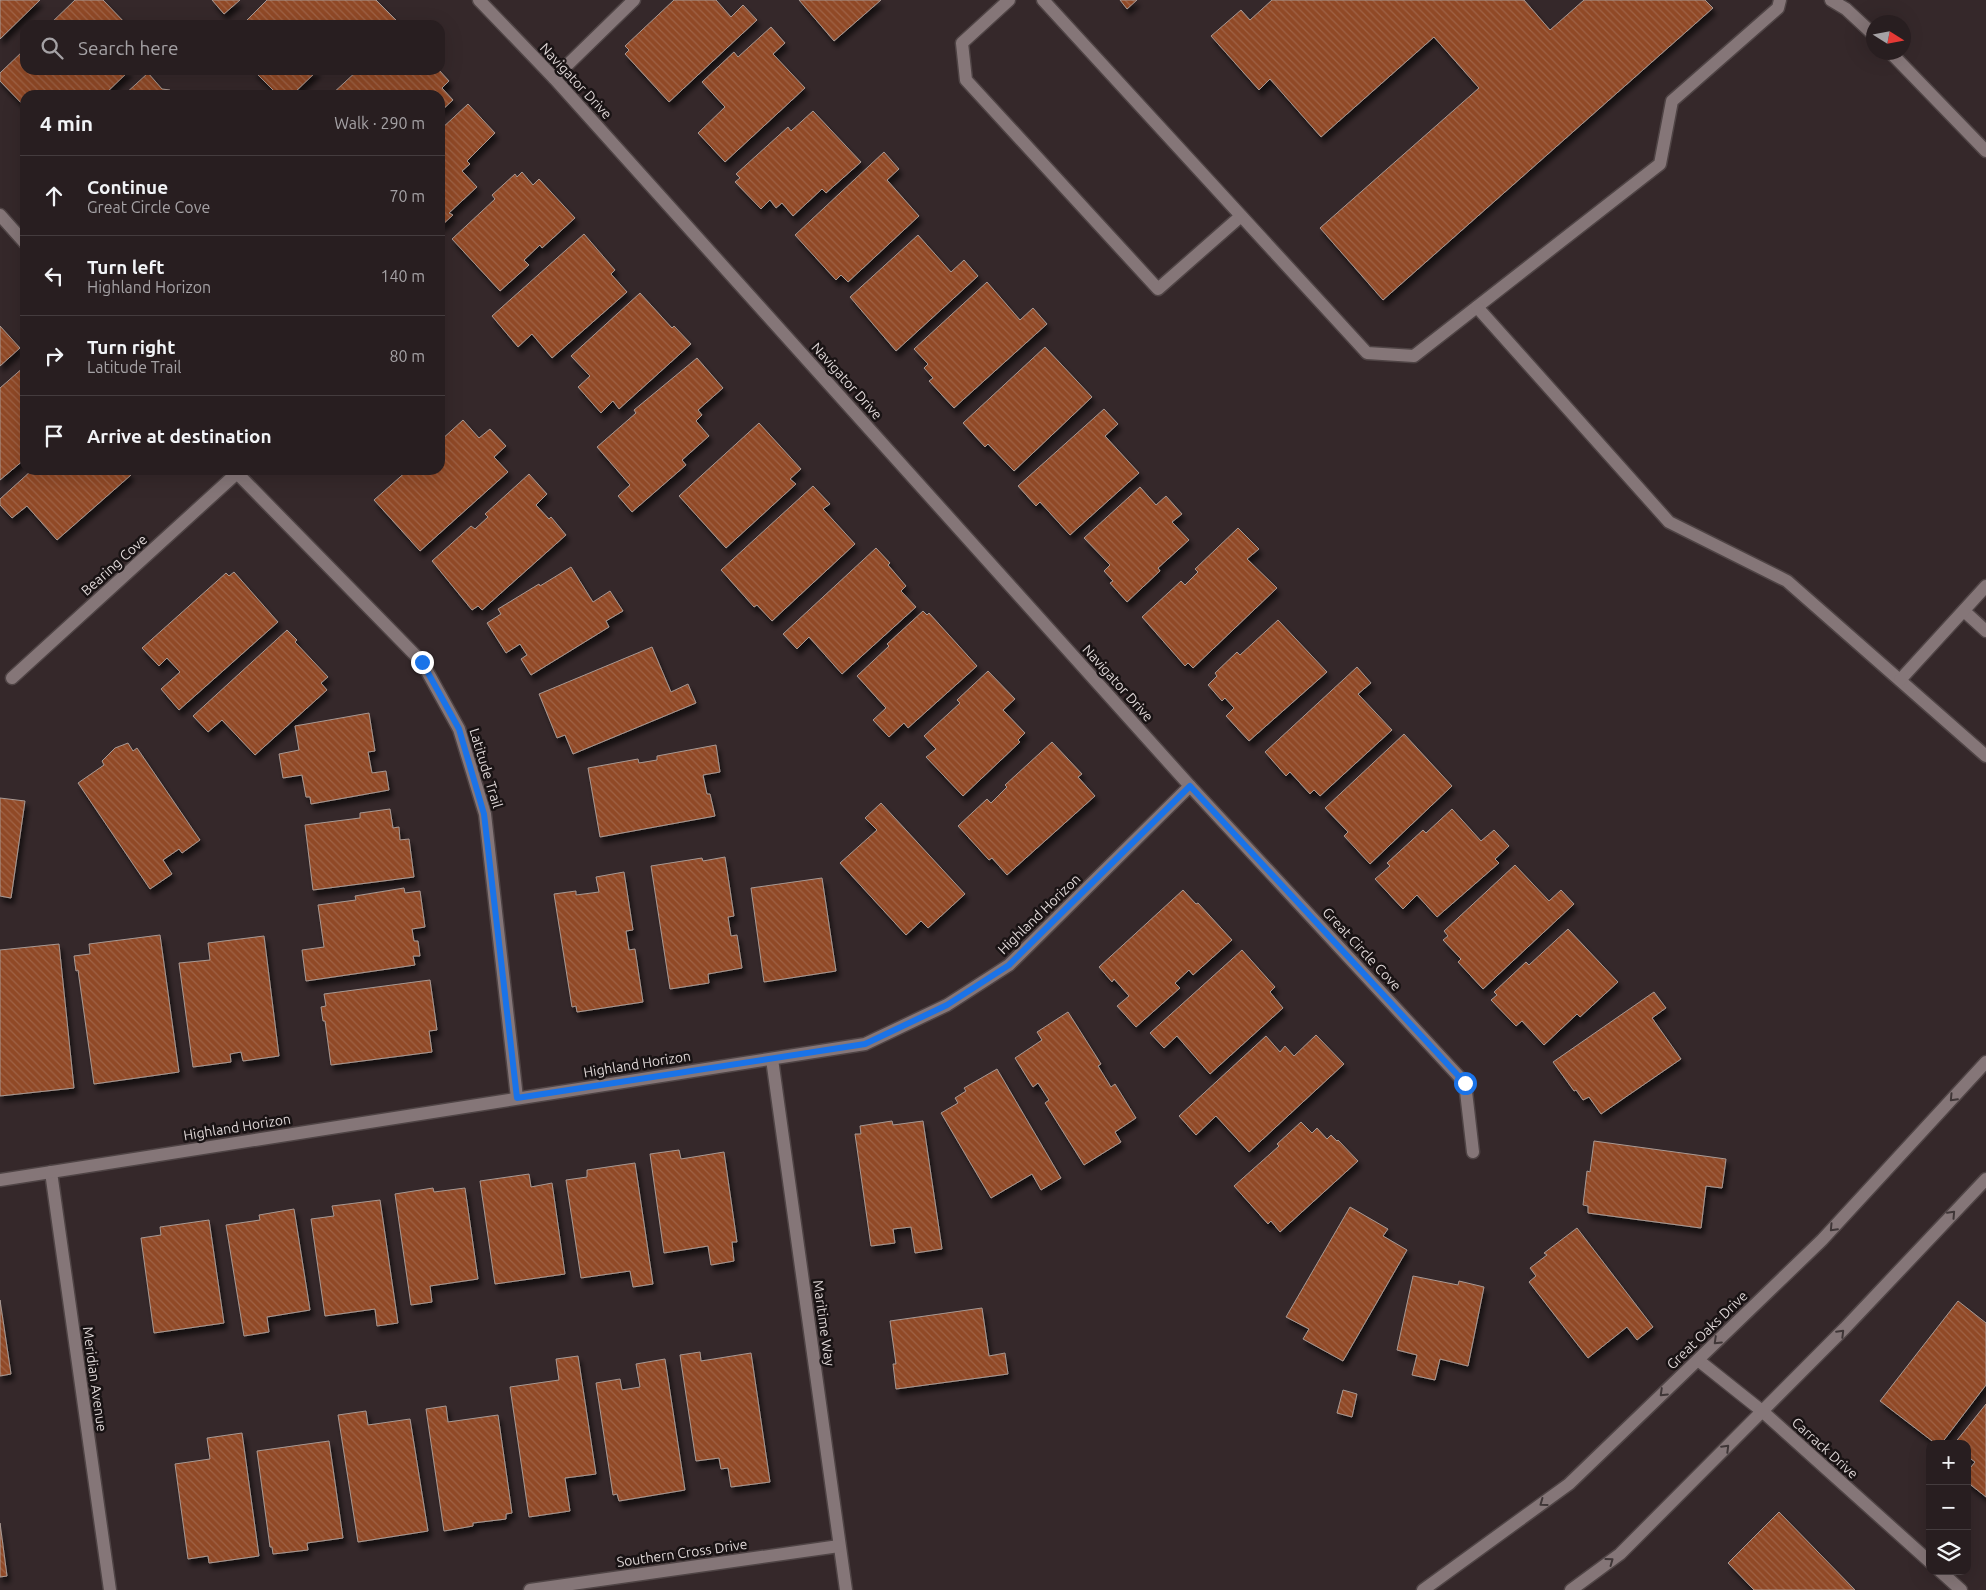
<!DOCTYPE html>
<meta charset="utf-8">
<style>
:root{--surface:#281e20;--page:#302729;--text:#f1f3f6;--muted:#a5a2a5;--line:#443c3e}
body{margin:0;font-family:Ubuntu,sans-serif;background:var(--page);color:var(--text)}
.controls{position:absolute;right:15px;bottom:15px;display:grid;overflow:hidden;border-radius:10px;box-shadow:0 5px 20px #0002}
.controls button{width:45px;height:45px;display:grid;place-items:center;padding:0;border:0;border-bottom:1px solid var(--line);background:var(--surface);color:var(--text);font:25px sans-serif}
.compass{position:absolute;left:1866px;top:15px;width:45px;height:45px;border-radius:50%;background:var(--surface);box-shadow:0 5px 20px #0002;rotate:101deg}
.stop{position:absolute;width:15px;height:15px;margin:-11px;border:4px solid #1a73e8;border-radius:50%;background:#fff}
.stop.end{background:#1a73e8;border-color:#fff;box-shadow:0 1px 5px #0008}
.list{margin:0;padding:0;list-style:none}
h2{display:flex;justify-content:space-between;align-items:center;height:65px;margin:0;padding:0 20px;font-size:21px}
h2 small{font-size:16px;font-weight:400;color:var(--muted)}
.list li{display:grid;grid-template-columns:32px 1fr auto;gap:15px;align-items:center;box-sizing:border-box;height:80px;padding:0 20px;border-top:1px solid var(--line)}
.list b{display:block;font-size:19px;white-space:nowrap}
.list p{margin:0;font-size:16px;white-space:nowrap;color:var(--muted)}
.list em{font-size:16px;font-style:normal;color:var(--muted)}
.icon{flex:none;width:28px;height:28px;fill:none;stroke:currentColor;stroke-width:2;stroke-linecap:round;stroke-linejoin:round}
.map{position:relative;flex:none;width:1986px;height:1590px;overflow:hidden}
.search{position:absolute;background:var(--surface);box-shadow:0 5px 20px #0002;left:20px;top:20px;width:425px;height:55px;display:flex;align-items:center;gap:12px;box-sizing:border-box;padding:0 18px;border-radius:15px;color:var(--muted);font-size:19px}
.panel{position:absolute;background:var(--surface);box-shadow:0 5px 20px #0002;left:20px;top:90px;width:425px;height:385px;border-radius:15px}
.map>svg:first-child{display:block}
</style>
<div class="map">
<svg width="1986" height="1590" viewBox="0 0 1986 1590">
<defs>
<pattern id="building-back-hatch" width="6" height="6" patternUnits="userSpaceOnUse" patternTransform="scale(1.25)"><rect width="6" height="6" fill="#904927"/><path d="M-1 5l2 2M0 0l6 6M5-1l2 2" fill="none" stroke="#9f6246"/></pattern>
<filter id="shadow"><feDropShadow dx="3" dy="5.5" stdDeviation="2.5" flood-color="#0009"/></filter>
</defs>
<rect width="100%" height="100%" fill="#35282a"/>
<g fill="url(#building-back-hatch)" stroke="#a89993" filter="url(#shadow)">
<polygon points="0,0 40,0 0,39"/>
<polygon points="75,0 103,0 127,25 49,25"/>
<polygon points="212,0 240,0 224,14"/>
<polygon points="267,0 376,0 396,20 391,25 242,25"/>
<polygon points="674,0 716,0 731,17 743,5 757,20 669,102 625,54 629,50 625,46"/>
<polygon points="799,0 881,0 834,41"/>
<polygon points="1120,0 1137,0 1127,9"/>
<polygon points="1272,0 1524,0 1550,30 1584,0 1705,0 1713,8 1383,300 1320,228 1479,88 1434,37 1321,137 1270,79 1259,90 1211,36 1241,10 1250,20"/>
<polygon points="771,27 785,43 773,54 805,88 725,162 698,133 725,107 702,82 734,52 738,57"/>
<polygon points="25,49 25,70 130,70 104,95 25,95 25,107 0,81 0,73"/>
<polygon points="253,70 318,70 292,95 278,95"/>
<polygon points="358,70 439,70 449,81 442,88 453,100 440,112 440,95 331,95"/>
<polygon points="148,73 162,89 170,90 175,95 124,95"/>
<polygon points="468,104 495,133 467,161 470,164 462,171 477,187 449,213 453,215 440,227 440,130"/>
<polygon points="813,111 861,162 826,193 822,189 793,216 782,203 776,208 770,200 761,209 735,182 740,178 736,174 788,127 791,131"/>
<polygon points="884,152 899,169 887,180 919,216 848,282 841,275 836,280 795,235"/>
<polygon points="522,172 533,185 539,179 575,218 542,248 540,245 524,260 529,265 500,291 452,239 495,199 492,195 515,174 517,177"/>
<polygon points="584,234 615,270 611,274 627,292 552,358 532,334 518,347 492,316"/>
<polygon points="918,235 951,272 964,260 978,276 896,351 850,297"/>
<polygon points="987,282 1020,320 1033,308 1047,324 954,408 929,381 933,378 924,368 928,364 914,349"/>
<polygon points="640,293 672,328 674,326 691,344 619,409 613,401 601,413 578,387 590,376 571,356"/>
<polygon points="0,326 20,348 0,366"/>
<polygon points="1045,347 1092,397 1014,471 988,444 985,447 963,423"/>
<polygon points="697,358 723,388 698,410 702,415 696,421 709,436 682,460 686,465 632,512 618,496 630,485 597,447 636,413 634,410"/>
<polygon points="25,366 25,459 0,480 0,388"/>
<polygon points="1104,409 1118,424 1105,436 1139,473 1070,535 1040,502 1036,506 1018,486"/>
<polygon points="463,420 479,438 490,429 506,446 494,457 508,472 420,551 374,500 408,470 440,470 440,441"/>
<polygon points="759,423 801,469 790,479 796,484 726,548 679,496"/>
<polygon points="32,470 126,470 131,475 57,540 27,506 12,518 0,505 0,499"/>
<polygon points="529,474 547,494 536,505 549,519 551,517 566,535 482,610 478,606 472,610 432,561 471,526 475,529 488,517 485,514"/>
<polygon points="813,486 830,504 823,509 855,544 772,621 757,605 754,607 721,570"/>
<polygon points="1140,487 1156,505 1166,496 1182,514 1172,522 1189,540 1158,568 1160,571 1127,602 1110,583 1113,581 1104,571 1110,565 1084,538"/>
<polygon points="1238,528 1259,549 1247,559 1277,588 1193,668 1188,663 1185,666 1142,617 1181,581 1185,585 1198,572 1195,569"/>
<polygon points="876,548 890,563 888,565 906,586 901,591 916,607 842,674 809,637 797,649 783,634"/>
<polygon points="571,567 593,602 610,591 623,611 606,621 609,627 531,675 521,659 527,655 520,644 506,653 487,623 501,614 498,609 539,584 540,586"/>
<polygon points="234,572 278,622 179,710 161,689 180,672 167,658 159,666 142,648 226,573 229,576"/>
<polygon points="923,611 927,615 929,613 977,666 908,728 904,723 889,737 873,720 886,708 857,676 889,646 887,644"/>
<polygon points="1278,620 1327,672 1249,741 1226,716 1234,708 1225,698 1222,701 1208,685 1217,676 1215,673 1237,652 1240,655"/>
<polygon points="287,630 297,640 295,642 328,677 321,683 327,690 255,755 222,720 208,732 193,716"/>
<polygon points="652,647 671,692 688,684 696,703 573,754 565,735 557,738 539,694"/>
<polygon points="1357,667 1371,683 1358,694 1392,730 1320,796 1314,790 1310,794 1290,772 1286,776 1265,752"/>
<polygon points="988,671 1015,699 1003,710 1025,733 1018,740 1020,742 963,796 926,757 936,749 924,736 960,703 957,700"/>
<polygon points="369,713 375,751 368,752 372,773 386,771 389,790 311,804 310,797 306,797 302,775 283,778 279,754 299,750 295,726"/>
<polygon points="1404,734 1452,786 1370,864 1344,836 1348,832 1325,808"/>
<polygon points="1052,742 1082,774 1078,777 1095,796 1007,875 992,858 989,860 958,826 987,799 991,803 1007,787 1005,785"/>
<polygon points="128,743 133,751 137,748 200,840 182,853 179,849 163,860 172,874 150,889 78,783 104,765 102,761 115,748"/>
<polygon points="716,745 720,772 703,775 707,794 710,794 715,816 600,837 588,768 638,759 639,763 657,760 657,756"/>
<polygon points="0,798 25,801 11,898 0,896"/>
<polygon points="881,803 965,894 928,928 921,921 906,935 840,863 877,830 865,818"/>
<polygon points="390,809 393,828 399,827 400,840 409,839 414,877 313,890 305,825 360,818 360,813"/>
<polygon points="1452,809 1481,841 1494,830 1509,846 1495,859 1499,863 1437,917 1417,895 1403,909 1375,879 1390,866 1387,863 1423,830 1426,833"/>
<polygon points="725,857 734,916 728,917 731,936 737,935 742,968 708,974 709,983 670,989 651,866 702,858 703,861"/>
<polygon points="1515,865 1549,901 1561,890 1574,904 1483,989 1458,962 1461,959 1443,940 1448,936 1444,931"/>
<polygon points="624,872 633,930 626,931 629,950 635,949 643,1002 577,1012 576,1006 572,1007 554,894 576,891 576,895 599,892 596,877"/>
<polygon points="822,878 836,971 764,982 751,888"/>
<polygon points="404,888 405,893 420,891 425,927 412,929 414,941 418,941 420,956 413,956 415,965 306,981 302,950 324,947 318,905 356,900 355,896"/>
<polygon points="1183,890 1196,904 1198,903 1232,940 1193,975 1189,970 1175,983 1180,988 1136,1027 1117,1006 1129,996 1114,979 1112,982 1099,967"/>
<polygon points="1568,929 1618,982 1580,1017 1577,1014 1544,1045 1522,1021 1516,1026 1491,1000 1497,995 1494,992 1526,962 1529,965"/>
<polygon points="160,935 179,1072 94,1084 78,970 76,971 74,956 90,954 89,944"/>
<polygon points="264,936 279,1056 243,1061 241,1052 230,1054 231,1062 193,1067 179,963 210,960 208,943"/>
<polygon points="59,944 74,1088 0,1096 0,950"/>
<polygon points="1242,950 1275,987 1270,992 1283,1008 1210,1074 1177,1036 1164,1048 1150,1033"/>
<polygon points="430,980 437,1030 429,1031 432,1052 331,1065 325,1021 323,1021 321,1007 326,1006 324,994"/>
<polygon points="1654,992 1666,1008 1652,1018 1681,1059 1601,1114 1589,1097 1583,1100 1576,1090 1574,1091 1553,1062"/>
<polygon points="1068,1012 1101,1064 1098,1066 1111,1087 1115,1084 1136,1118 1115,1132 1121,1142 1084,1165 1045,1103 1049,1100 1038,1083 1033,1087 1015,1058 1042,1040 1037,1032"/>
<polygon points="1316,1035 1344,1064 1249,1152 1216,1116 1196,1135 1179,1116 1266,1036 1280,1052 1285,1046 1294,1056"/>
<polygon points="997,1069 1061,1178 1041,1190 1032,1174 991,1198 941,1113 958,1103 955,1098 966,1091 964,1088"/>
<polygon points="892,1121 893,1125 923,1121 942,1249 915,1253 911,1227 893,1229 895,1243 871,1246 855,1134 861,1134 860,1126"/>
<polygon points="1301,1122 1312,1133 1317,1128 1327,1139 1331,1135 1337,1141 1338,1140 1358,1161 1280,1232 1271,1221 1268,1224 1234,1186 1279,1146 1277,1144"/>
<polygon points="1594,1141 1726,1159 1722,1188 1706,1186 1701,1228 1588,1213 1588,1206 1583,1205 1587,1171 1590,1172"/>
<polygon points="679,1150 681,1159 724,1152 737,1242 732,1242 734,1261 711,1265 708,1246 664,1253 650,1154"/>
<polygon points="635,1163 653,1284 633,1287 630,1271 581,1278 566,1180 587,1177 587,1170"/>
<polygon points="529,1174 531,1187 552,1183 565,1274 495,1284 480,1181"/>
<polygon points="433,1188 434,1192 465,1188 478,1279 430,1286 432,1302 411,1305 395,1194"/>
<polygon points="380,1200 398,1323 377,1326 375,1309 325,1316 311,1219 334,1216 332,1206"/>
<polygon points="1350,1207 1388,1229 1383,1236 1407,1250 1343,1361 1303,1339 1309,1329 1286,1317"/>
<polygon points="294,1209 310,1310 267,1317 269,1332 244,1336 226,1225 260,1220 259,1215"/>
<polygon points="209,1220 224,1323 154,1333 141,1238 161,1235 160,1227"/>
<polygon points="1577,1228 1653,1327 1637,1340 1627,1327 1588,1358 1529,1282 1536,1276 1530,1268 1547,1255 1544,1253"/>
<polygon points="1413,1276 1458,1285 1459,1281 1484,1287 1468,1366 1440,1359 1435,1380 1412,1375 1417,1355 1397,1350"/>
<polygon points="0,1300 11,1374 0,1376"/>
<polygon points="1958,1301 1986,1323 1986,1385 1941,1444 1936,1444 1880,1401"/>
<polygon points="982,1308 989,1356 1005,1353 1008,1374 896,1389 893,1364 896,1364 890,1321"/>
<polygon points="700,1352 701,1361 751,1353 770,1482 731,1487 728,1468 721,1469 719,1458 696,1461 680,1355"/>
<polygon points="578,1356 596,1474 565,1478 570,1511 529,1517 510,1387 559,1380 556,1359"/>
<polygon points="665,1359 685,1490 619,1501 617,1494 613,1495 596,1383 620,1379 622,1390 640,1387 636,1364"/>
<polygon points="1343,1390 1357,1394 1352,1417 1337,1413"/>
<polygon points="1986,1404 1986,1497 1967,1482 1967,1472 1975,1462 1967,1456 1967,1444 1954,1444"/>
<polygon points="446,1406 448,1422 498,1415 512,1513 506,1514 506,1519 473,1523 473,1526 444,1531 426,1409"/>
<polygon points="366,1411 368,1425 410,1419 428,1531 358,1542 338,1415"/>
<polygon points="242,1433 259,1556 209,1563 208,1556 188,1559 175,1464 210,1459 207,1438"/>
<polygon points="329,1441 343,1538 307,1543 308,1550 273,1554 272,1547 270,1547 257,1451"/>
<polygon points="1779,1512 1855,1590 1754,1590 1728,1563"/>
<polygon points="0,1523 7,1576 0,1577"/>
</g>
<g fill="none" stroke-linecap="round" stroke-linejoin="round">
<g stroke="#4f4445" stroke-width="15">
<g id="service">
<polyline points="1009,0 962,43 966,80 1158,289 1241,216"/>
<polyline points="1043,0 1367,353 1414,356 1660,164 1672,101 1778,8 1780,0"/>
<polyline points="1831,0 1846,9 1874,35"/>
<polyline points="1890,52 1986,151"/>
<polyline points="1477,307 1669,522 1787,581 1986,756"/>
<polyline points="1964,611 1986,631"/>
<polyline points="1900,680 1986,586"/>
</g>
</g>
<g stroke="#4f4445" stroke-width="15">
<g id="minor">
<polyline points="479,0 554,78 1190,786 1465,1083 1473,1152"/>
<polyline points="554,78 634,0"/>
<polyline points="0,215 25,243"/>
<polyline points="234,470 422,662 459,729 485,814 517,1098"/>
<polyline points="12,678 237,473"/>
<polyline points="772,1059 846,1590"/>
<polyline points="51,1172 110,1590"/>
<polyline points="0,1180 865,1044 947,1005 1009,965 1190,786"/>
<polyline points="1698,1360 1762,1411 1930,1562"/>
<polyline points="1940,1571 1961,1590"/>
<polyline points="530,1590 839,1546"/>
</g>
</g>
<g stroke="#4f4445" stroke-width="15">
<g id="tertiary">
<polyline points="1423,1590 1569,1484 1822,1240 1986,1062"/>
<polyline points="1571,1590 1620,1554 1845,1328 1986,1179"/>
</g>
</g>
<use href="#service" stroke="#857678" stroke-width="12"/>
<use href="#minor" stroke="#857678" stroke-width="12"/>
<use href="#tertiary" stroke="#857678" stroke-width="12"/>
</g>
<defs><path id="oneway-chevron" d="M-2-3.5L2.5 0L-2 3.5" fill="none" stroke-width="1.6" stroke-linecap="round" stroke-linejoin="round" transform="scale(1.25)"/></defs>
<g stroke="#3f3637">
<use href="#oneway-chevron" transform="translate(1953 1098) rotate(133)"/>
<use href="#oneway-chevron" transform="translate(1952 1214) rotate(-47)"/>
<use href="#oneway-chevron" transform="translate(1833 1228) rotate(133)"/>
<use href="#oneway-chevron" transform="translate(1841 1333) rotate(-45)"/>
<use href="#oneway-chevron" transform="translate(1717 1341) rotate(136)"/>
<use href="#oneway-chevron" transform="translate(1663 1393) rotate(136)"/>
<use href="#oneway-chevron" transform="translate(1726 1448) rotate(-45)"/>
<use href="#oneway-chevron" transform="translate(1543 1503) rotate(144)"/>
<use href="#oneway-chevron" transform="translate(1610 1561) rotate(-36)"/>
</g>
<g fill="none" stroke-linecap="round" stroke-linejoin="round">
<polyline stroke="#1a73e8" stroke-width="6" points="422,662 459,729 484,814 517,1098 865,1044 947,1005 1009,965 1190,786 1465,1083"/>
</g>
<g text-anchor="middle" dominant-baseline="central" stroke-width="5" stroke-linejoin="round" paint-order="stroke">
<g font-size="14" fill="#dfd7d7" stroke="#191314">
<text transform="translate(576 81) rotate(47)">Navigator Drive</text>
<text transform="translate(847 381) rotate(48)">Navigator Drive</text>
<text transform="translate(114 565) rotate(-42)">Bearing Cove</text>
<text transform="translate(1118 683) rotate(48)">Navigator Drive</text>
<text transform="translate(486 768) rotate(73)">Latitude Trail</text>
<text transform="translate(1039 914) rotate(-44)">Highland Horizon</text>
<text transform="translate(1362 949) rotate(47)">Great Circle Cove</text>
<text transform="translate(637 1064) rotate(-9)">Highland Horizon</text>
<text transform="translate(237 1127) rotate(-9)">Highland Horizon</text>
<text transform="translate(824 1323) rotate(82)">Maritime Way</text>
<text transform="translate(1707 1330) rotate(-44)">Great Oaks Drive</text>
<text transform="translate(95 1379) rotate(82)">Meridian Avenue</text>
<text transform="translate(1825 1448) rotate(42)">Carrack Drive</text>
<text transform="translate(682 1553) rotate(-8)">Southern Cross Drive</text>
</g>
</g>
</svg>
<div class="controls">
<button>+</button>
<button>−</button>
<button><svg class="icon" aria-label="layers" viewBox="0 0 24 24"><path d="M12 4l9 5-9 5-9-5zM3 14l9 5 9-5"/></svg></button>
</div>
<svg class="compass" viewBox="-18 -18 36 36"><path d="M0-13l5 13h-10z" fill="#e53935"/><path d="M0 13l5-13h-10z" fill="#a5a2a5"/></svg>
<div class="stop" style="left:1465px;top:1083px"></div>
<div class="stop end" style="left:422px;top:662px"></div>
<div class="search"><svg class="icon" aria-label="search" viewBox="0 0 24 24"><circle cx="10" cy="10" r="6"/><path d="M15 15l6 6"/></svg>Search here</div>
<section class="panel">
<h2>4 min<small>Walk · 290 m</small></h2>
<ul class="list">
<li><svg class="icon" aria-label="ahead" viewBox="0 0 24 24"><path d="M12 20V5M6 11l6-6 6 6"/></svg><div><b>Continue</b><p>Great Circle Cove</p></div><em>70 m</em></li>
<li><svg class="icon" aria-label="left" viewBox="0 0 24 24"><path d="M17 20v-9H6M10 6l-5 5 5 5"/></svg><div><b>Turn left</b><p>Highland Horizon</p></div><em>140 m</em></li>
<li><svg class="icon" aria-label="right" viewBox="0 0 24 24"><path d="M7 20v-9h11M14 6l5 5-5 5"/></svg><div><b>Turn right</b><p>Latitude Trail</p></div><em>80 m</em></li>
<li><svg class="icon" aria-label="arrive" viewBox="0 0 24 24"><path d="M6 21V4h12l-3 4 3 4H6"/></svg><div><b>Arrive at destination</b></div></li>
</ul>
</section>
</div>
